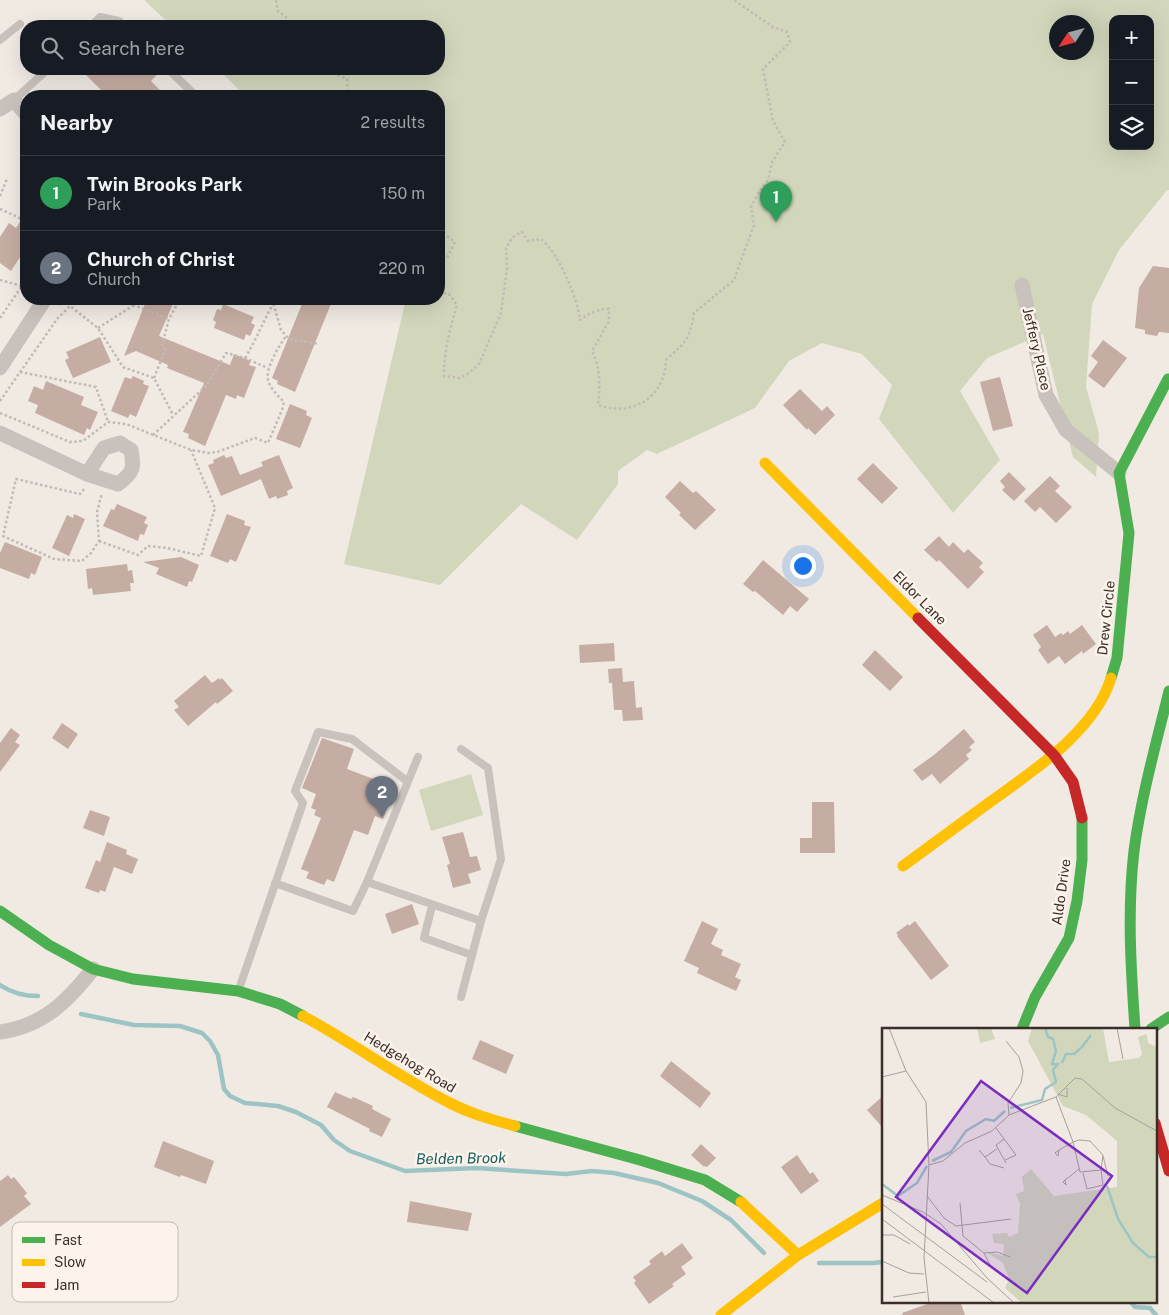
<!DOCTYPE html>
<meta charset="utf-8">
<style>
:root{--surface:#171b24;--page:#242831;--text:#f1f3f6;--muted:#9ea1a6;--line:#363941;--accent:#7a706a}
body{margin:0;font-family:"Public Sans",sans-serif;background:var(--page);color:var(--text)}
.controls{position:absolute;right:15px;top:15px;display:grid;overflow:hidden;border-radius:10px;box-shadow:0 5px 20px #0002}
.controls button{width:45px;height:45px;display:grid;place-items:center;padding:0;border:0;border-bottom:1px solid var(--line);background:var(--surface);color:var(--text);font:25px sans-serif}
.compass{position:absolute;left:1049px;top:15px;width:45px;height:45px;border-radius:50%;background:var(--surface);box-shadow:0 5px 20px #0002;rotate:234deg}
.you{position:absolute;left:802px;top:565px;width:18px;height:18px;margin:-12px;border:4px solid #fff;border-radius:50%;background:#1a73e8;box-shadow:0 0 0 8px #1a73e833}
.badge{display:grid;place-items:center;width:32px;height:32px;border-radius:50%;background:var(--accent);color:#fff;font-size:16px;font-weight:700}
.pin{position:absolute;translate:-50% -41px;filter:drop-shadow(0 1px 2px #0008)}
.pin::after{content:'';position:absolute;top:26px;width:18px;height:15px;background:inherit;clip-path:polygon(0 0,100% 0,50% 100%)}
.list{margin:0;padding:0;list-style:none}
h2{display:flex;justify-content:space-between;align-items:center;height:65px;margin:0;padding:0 20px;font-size:21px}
h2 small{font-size:16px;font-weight:400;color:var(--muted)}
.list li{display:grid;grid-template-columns:32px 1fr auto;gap:15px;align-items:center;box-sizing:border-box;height:75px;padding:0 20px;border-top:1px solid var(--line)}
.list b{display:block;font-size:19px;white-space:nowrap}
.list p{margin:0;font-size:16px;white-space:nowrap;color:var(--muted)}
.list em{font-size:16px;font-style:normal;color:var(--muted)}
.icon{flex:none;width:28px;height:28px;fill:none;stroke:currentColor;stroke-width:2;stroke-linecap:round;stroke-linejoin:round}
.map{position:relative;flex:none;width:1169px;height:1315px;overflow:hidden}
.search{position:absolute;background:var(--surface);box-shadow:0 5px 20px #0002;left:20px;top:20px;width:425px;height:55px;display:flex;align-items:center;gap:12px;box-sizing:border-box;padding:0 18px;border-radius:20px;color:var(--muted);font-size:19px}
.panel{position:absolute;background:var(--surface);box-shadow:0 5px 20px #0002;left:20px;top:90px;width:425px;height:215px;border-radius:20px}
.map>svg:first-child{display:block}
</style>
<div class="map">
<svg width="1169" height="1315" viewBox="0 0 1169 1315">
<rect width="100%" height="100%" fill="#f0eae3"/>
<g fill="#d2d7bc" fill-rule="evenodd">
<path d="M144 0H1169V190H1167L1119 250 1092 304 1086 387 1099 433 1096 477 1073 457 1043 334 987 358 960 391 1000 460 953 513 879 419 892 385 862 354 822 343 789 361 755 408 657 454 647 450 618 471V484L577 540 521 504 440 585 344 564 406 299H439V96H245L218 69H439V26H172ZM1113 19H1150V146H1113ZM1056 22H1086V52H1056Z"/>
<polygon points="471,774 483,815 431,831 419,790"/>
</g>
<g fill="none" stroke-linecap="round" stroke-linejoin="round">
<g stroke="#9dc4c4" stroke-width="4.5">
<path d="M0 985C12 993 23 996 38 996"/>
<polyline points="81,1014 134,1025 180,1026 202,1033 210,1041 218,1055 224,1089 230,1096 245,1103 278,1106 296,1112 321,1125 334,1140 350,1151 405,1171 476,1168 566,1174 592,1171 614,1173 658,1183 702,1201 731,1220 764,1253"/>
<polyline points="819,1263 873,1263 883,1262"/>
<polyline points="1130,1301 1135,1307 1150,1308 1156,1315"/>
</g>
</g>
<g fill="#c6ada3">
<polygon points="80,69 162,69 151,81 166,96 107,96"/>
<polygon points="26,212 26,248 11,271 0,263 0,237 9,223 16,228"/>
<polygon points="1153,266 1169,268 1169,333 1159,332 1157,336 1145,334 1145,330 1135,328 1139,288"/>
<polygon points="147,299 175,299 159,336 230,365 234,354 251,361 249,365 256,367 244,398 237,395 236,399 226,395 205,446 188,438 189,434 183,432 204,383 167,368 168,365 136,351 124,356"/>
<polygon points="304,299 333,299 295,392 277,384 278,381 272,378"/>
<polygon points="223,304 254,317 251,323 255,325 250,336 246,334 244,340 214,328 216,322 213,320 217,309 221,310"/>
<polygon points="100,337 111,362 73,378 65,360 69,358 66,352"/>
<polygon points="1103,340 1127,358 1104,388 1088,376 1098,362 1091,356"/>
<polygon points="133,376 144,381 143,384 149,386 136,417 130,414 128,418 111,411 125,377 131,379"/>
<polygon points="1000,377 1013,426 993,431 980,382"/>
<polygon points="46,381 84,397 81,405 98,412 90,430 87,428 84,435 35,413 38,405 28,401 34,386 43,390"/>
<polygon points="800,389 822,411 827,406 835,415 815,435 808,428 807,430 783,405"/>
<polygon points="290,404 307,411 306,415 312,418 300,448 276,439"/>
<polygon points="224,455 226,458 232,456 240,475 263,466 261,462 279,455 293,488 287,491 288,495 277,499 276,496 269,499 261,479 221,496 208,465 214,463 213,460"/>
<polygon points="873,463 898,488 882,504 857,479"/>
<polygon points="1009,472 1026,489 1014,501 1002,490 1005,487 1000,481"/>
<polygon points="1050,476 1060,486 1055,491 1072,507 1056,523 1040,507 1035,512 1024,501"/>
<polygon points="680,481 693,493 696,491 716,510 695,530 679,515 681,513 665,497"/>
<polygon points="117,504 147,517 144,523 148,525 144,535 140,534 138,541 103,526 111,509 114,510"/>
<polygon points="74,514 85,519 69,556 52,548 67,515 73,518"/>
<polygon points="227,514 245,521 244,525 251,527 236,562 230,559 228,563 210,556"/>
<polygon points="939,536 949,547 953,542 964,553 968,549 983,563 979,567 984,572 968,589 939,560 937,562 924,550"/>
<polygon points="5,542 42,557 35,575 31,573 29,579 0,568 0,553"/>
<polygon points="181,557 199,565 192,582 189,581 187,587 156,574 159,568 143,562"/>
<polygon points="763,560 809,599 797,612 790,606 783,615 755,591 753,592 743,584"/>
<polygon points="127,564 128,571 132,570 134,583 130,583 131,591 93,595 92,588 88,589 86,569"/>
<polygon points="1047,625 1055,637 1061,633 1063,635 1068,631 1070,634 1082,625 1096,644 1083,654 1082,651 1065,664 1059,656 1048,664 1038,650 1041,647 1033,635"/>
<polygon points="614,643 615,661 580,663 579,645"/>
<polygon points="875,650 903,677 890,691 862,665"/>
<polygon points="622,668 623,682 634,681 636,708 642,707 643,720 623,721 622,710 614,710 612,683 609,683 608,669"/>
<polygon points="205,675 212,683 219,678 220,680 222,678 233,691 217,704 216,702 188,726 174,710 179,707 174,701"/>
<polygon points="62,723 78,734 68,749 52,738"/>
<polygon points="11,728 20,735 15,742 20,745 0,772 0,743"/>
<polygon points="964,729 975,742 969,747 972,750 966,755 969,759 940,784 932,774 922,781 913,770 934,755"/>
<polygon points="322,738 354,749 347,769 395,787 383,819 375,816 368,835 354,830 334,882 327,879 324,885 306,878 309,872 301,869 321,818 314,815 316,810 311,808 316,794 302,788"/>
<polygon points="812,802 834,802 835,853 800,853 800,838 812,838"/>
<polygon points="90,810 110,817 104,836 83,828"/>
<polygon points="463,832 470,857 477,856 481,870 468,874 471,883 453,888 447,865 450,864 442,837"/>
<polygon points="107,842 127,850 126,854 138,859 132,874 114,867 105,892 100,890 99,893 85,888 96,860 100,862"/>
<polygon points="412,904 419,924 392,934 385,914"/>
<polygon points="702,921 718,929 711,944 723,950 721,955 741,964 735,977 741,980 736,991 697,973 699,968 684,961"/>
<polygon points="915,921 949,966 931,980 897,936 898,935 896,933 908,924 909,926"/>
<polygon points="480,1040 514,1055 506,1074 472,1059"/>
<polygon points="671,1061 711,1093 700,1108 660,1076"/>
<polygon points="335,1092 351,1099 353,1097 360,1100 373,1106 372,1109 391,1119 382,1137 369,1131 370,1129 327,1107"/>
<polygon points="883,1096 883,1128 867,1110"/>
<polygon points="163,1141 214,1161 206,1184 181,1175 180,1177 154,1167"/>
<polygon points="701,1144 716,1158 707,1167 703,1166 691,1155"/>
<polygon points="797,1155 810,1174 813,1172 819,1181 801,1194 781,1167"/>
<polygon points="8,1175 11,1179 14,1177 27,1193 24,1196 31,1204 0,1227 0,1181"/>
<polygon points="410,1201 472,1213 468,1231 407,1222"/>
<polygon points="682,1243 693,1258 681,1267 686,1274 672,1284 674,1286 649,1304 634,1283 636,1281 633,1277 651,1264 649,1261 662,1251 665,1256"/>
<polygon points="936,1301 960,1301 965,1315 903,1315 902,1313"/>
</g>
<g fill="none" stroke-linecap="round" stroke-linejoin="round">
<g stroke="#c2bab4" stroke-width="2.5" stroke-dasharray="2.5 2.5" stroke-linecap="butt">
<polyline points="276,0 278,11 287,18 291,26"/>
<polyline points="324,69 347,79 348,92 350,96"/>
<polyline points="0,196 7,179"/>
<polyline points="0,209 18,217 26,224"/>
<polyline points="439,230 455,242 447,258 439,262"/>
<polyline points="0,280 22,286"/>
<path d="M439 291 450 295 457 305C450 328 444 351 444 376L460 378 469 373 479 364 501 313 507 268 506 248 513 237 522 232 528 241 541 239C558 252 578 299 580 320 589 313 598 309 609 309V321L592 351C601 369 600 386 598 405 632 417 665 398 666 360 686 341 689 342 694 313L734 280 754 225 751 207 757 195 768 180 772 162 785 142 773 121 763 69 790 42 787 32 773 27 734 0"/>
<polyline points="136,299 134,305 169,319"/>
<polyline points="272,299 281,330 289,339 319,344"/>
<polyline points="0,318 26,280"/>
<polyline points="98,328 134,305"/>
<path d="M245 358C256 340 263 322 273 304"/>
<polyline points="20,372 96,387 108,422"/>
<polyline points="154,378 165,350 162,345 169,319 180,299"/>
<polyline points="0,401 57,319 70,306 98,328 123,367 154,378 173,415"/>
<path d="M0 413 70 442 83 441 108 422 126 424 191 450 209 453 217 452 255 438 268 443 282 410 284 402C278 396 272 390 269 383 263 371 279 346 286 336"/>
<polyline points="153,435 207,385 226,353 245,358 268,368"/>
<polyline points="84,489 80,494 16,479 3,536 54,559 82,561 91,553 99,541 97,512 102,493"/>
<polyline points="99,541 138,555 148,546 167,548 201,556 215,508 191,450"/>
</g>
<g stroke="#c9c2bc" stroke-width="8">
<polyline points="91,26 100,17 119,21 124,26"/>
<polyline points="0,40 20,24"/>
<polyline points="168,69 196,96"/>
<polyline points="14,100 48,69"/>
<polyline points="461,749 488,768 501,859 481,921"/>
<polyline points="367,882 481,921 461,997"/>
<polyline points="275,883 353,911 367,882 418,757"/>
<polyline points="432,906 424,938 472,955"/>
<polyline points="239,989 303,803 295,791 318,732 352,739 407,781"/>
</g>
<g stroke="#c9c2bc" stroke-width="15">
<polyline points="0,109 14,100 26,114"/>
<polyline points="1022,285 1046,395 1066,430 1119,473"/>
<polyline points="0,368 45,299"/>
<path d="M0 433 87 474 118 484C134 472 134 469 131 450L120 443 104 448 87 474"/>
<path d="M0 1032C43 1026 67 1002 93 969"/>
</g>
<g stroke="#4caf50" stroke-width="11">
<polyline points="1111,678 1117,658 1129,533 1119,473 1168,379"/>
<polyline points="0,911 49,945 93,969 133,979 238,991 280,1004 303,1016"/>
<polyline points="1022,1029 1035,997 1069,938 1077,901 1082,860 1082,818"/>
<path d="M1135 1029C1131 970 1127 910 1134 851 1141 797 1156 744 1169 691"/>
<polyline points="1151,1029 1169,1017"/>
<polyline points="515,1126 640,1160 705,1180 741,1202"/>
</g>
<g stroke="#ffc107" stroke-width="11">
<polyline points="765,463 918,618"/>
<path d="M903 866C932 845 961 823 990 802 1033 771 1095 731 1111 678"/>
<path d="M303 1016C353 1043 399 1077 450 1103 471 1114 493 1120 515 1126"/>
<polyline points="741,1202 798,1255"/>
<polyline points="721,1315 798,1255 883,1203"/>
</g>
<g stroke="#c62828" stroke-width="11">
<polyline points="918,618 1054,755 1073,782 1082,818"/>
<polyline points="1155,1123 1169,1171"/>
</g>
</g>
<g text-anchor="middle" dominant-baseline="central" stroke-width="5" stroke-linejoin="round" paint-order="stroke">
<g font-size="14" fill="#3b2e29" stroke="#fcf4eb">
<text transform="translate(1037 349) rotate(77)">Jeffery Place</text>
<text transform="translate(920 598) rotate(45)">Eldor Lane</text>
<text transform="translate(1106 618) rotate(-84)">Drew Circle</text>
<text transform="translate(1061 892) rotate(-82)">Aldo Drive</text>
<text transform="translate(410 1062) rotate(31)">Hedgehog Road</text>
</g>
<g font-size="15" font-style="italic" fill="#195e62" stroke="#fcf4eb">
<text transform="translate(461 1158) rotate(-1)">Belden Brook</text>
</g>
</g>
<g transform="translate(882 1028)">
<rect width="275" height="275" fill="#f0eae3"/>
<path d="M95 0H109L113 11 98 15ZM150 0H221L227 34 257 30 260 26 256 9 265 6 266 15 275 19V275H140L123 260 127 251 121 235 103 223 121 228 122 216 112 215 110 206 125 205 127 209 136 205 138 176 134 166 142 163 140 149 149 141 172 168 235 159V113L204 87 181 78 146 13Z" fill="#d2d7bc"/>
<path fill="none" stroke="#9dc4c4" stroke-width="2.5" d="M180 35 184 26H192L200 19 209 7M128 80 160 72 163 61 174 54 171 42 176 36H170L174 23 171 11 166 9 163 0M50 133 69 124 84 103 104 91 112 93 123 83M0 156 16 168 35 155 45 138M225 158 236 191 251 215 267 229H275"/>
<path fill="none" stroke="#a89f99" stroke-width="1" d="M7 0 24 43 44 74 47 137 42 230 47 275M235 0 241 31M124 13 137 29 141 43 139 55 126 75 127 87M0 49 24 43M176 66 185 69V60M174 69 191 114 177 122 173 125 176 128 177 122M114 100 134 127 123 132M122 111 114 117 124 135M197 112 208 113 221 127 219 142 198 144 191 114ZM97 122 103 129 115 121M221 128 226 148M103 129 108 136 122 140M47 137 61 133 83 115 110 103 127 87 174 69 193 50 200 51 233 80 275 103M201 145 205 161 221 157 219 142M183 152 184 157 181 154 184 151 186 150 197 141M0 167 41 184 59 196 105 250 132 275M45 168 62 190 74 198 129 191M78 175 81 208 102 225 108 237M0 176 105 254M0 191 112 275M0 207H12L28 216M102 225 115 224 128 229M0 233 27 245 42 246M11 269 44 264"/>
<path fill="#7b2cbf" fill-opacity="0.15" stroke="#7b2cbf" stroke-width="2.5" d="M99 53 230 148 145 265 14 169Z"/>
<rect width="275" height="275" fill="none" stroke="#3b2e29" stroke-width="2.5"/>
</g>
<rect x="12" y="1222" width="166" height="80" rx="8" fill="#fcf4eb" stroke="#c2b9b1" stroke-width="1"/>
<rect x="22" y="1237" width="23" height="6" fill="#4caf50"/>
<rect x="22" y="1259" width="23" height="7" fill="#ffc107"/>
<rect x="22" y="1282" width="23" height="6" fill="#c62828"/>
<g font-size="14" fill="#3b2e29">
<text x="54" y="1245">Fast</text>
<text x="54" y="1267">Slow</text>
<text x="54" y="1290">Jam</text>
</g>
</svg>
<div class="controls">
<button>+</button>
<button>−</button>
<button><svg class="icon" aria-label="layers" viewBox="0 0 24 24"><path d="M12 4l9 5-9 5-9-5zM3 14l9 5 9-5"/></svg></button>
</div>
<svg class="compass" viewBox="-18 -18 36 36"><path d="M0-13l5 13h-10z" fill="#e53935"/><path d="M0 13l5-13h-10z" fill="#9ea1a6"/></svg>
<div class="you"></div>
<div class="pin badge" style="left:776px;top:222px;background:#2e9e5b">1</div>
<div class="pin badge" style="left:382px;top:817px;background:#6b7280">2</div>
<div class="search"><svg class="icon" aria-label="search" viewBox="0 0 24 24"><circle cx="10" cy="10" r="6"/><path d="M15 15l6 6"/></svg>Search here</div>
<section class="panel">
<h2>Nearby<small>2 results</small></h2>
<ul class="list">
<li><span class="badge" style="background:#2e9e5b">1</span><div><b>Twin Brooks Park</b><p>Park</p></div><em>150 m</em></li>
<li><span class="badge" style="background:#6b7280">2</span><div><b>Church of Christ</b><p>Church</p></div><em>220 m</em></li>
</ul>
</section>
</div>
